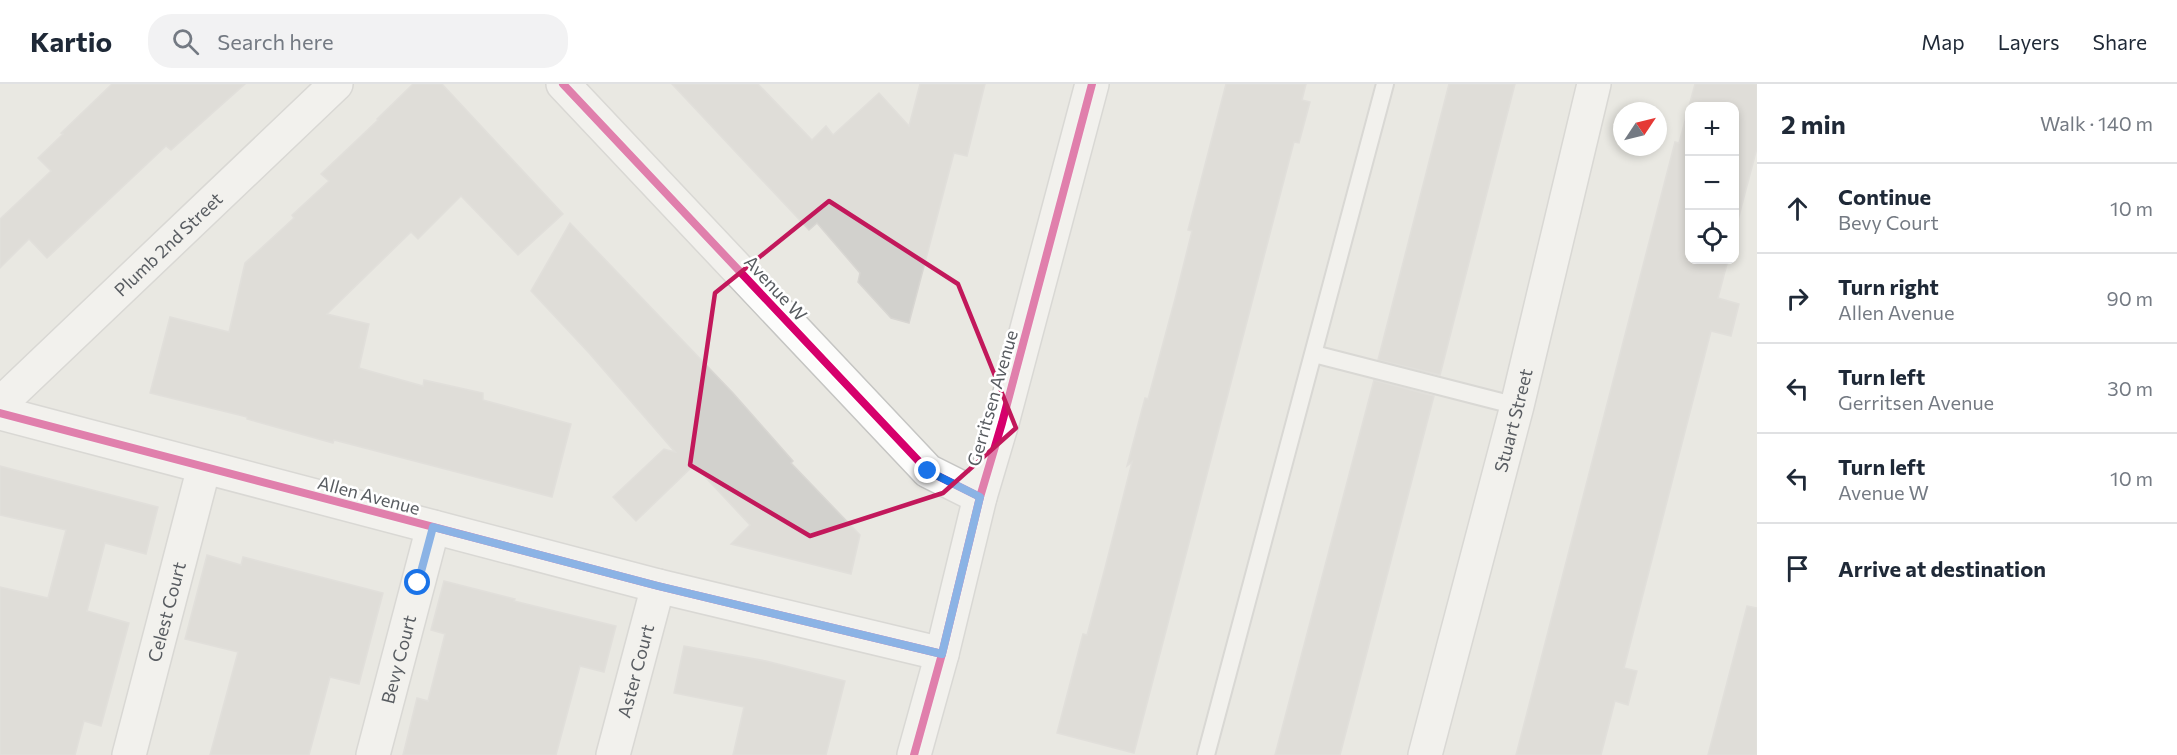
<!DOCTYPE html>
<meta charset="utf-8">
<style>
:root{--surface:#fff;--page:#f2f2f3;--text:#1f2937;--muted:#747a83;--line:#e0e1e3}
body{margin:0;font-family:Commissioner,sans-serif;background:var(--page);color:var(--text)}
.controls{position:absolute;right:18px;top:18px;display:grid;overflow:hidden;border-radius:12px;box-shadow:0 3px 9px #0003}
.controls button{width:54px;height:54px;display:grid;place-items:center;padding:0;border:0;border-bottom:2px solid var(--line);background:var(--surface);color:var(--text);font:30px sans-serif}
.compass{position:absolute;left:1613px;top:18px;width:54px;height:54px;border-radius:50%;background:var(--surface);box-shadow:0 3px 9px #0003;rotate:55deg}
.stop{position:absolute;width:18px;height:18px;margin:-14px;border:4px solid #1a73e8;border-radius:50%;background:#fff}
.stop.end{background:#1a73e8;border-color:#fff;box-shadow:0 2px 6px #0008}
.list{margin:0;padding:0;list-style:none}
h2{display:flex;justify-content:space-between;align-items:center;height:78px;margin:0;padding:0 24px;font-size:26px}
h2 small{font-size:20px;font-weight:400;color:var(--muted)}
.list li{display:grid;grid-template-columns:39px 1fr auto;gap:18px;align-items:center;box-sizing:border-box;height:90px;padding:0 24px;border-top:2px solid var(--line)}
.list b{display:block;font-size:22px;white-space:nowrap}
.list p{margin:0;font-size:20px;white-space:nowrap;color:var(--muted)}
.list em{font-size:20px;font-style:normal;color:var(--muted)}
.icon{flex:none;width:33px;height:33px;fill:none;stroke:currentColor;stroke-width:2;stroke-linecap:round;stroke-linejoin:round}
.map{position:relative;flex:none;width:1757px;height:671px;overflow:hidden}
header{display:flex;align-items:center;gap:36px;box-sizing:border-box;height:84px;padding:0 30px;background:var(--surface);border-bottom:2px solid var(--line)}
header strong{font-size:28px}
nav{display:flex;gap:33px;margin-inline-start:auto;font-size:21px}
.search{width:420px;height:54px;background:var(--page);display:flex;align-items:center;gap:15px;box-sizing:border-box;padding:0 21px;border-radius:24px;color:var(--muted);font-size:22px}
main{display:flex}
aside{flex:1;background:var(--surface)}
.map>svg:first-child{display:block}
</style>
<header>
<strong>Kartio</strong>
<div class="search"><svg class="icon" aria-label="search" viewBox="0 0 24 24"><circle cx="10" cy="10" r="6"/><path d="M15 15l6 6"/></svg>Search here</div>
<nav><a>Map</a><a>Layers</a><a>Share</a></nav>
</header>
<main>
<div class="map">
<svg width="1757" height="671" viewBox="0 0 1757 671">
<rect width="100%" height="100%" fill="#e9e8e2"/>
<g fill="#d2d1cd" stroke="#d8d6d2" stroke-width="1.5">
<polygon points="112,0 245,0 171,66 166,62 47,174 29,155 0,184 0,135 51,87 38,74 63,50 61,49"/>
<polygon points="413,0 442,0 563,130 518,171 461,112 418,155 411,148 327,230 369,240 359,284 423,302 424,296 483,309 483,316 571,340 552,413 334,356 333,359 247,335 247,333 150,309 170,233 229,248 245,179 294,134 292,131 329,97 321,90 378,36 377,35"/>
<polygon points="672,0 758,0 812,56 826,42 833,51 879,9 909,42 920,0 985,0 967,72 954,69 909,239 891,234 858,198 860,189 817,139 809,146"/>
<polygon points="1226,0 1306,0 1302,16 1310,18 1299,59 1294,58 1134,669 1057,649 1083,550 1087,551 1105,484 1132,378 1127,382 1145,314 1148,315 1175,215 1192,147 1188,146"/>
<polygon points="1449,0 1515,0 1440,291 1378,276"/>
<polygon points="1695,0 1757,0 1757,64 1734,151 1734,22 1689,22 1689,176 1728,176 1718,214 1739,220 1731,252 1711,247 1624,584 1637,587 1628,621 1615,617 1601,671 1516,671 1675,58 1679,59"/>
<polygon points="570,139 733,309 793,377 791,379 860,451 851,490 731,460 750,441 694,381 636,437 613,413 664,365 675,368 589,269 531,207"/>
<polygon points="1374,296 1434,312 1361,591 1340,671 1275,671"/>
<polygon points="0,382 158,423 146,470 105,459 87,527 129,539 101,642 84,637 75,671 0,671 0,503 48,514 66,446 0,431"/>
<polygon points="207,471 241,481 243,473 383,509 359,600 330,593 309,671 210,671 238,568 185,555"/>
<polygon points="444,497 515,515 514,517 616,542 604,588 580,582 556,671 403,671 417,614 428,617 445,550 431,546"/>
<polygon points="1747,522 1757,524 1757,671 1708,671"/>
<polygon points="684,562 766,577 845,597 826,671 733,671 744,623 674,609"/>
</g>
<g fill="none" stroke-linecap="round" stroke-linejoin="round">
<g stroke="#c5c5c3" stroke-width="20">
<g id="lane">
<polyline points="1314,270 1517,322"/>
<polyline points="1206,671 1385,0"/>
</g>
</g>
<g stroke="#c5c5c3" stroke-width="36">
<g id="street">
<polyline points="563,0 928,387 980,413"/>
<path id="s1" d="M0 320 336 0"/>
<polyline points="0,329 658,502 942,570"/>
<path id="s2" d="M129 671 204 383"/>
<path id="s3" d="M373 671 433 443"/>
<path id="s4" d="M613 671 658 502"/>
<path id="s5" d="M1425 671 1517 322 1594 0"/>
</g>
</g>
<g stroke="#c5c6c4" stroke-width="36">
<polyline id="secondary" points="914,671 942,570 980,413 1002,339 1092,0"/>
</g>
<use href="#lane" stroke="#fcfcfb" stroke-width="16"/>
<use href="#street" stroke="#fcfcfb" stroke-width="33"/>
<use href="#secondary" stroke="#fcfcfb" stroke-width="33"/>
<g stroke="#fff" stroke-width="11">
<g id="cycleway">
<polyline points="563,0 928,387 980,413"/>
<polyline points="0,329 658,502 942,570"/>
<polyline points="914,671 942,570 980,413 1002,339 1092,0"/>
</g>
</g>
<use href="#cycleway" stroke="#d6006c" stroke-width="8"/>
</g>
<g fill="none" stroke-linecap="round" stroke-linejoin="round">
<polyline stroke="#1a73e8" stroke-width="8" points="418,499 433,443 658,502 942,570 980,413 928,387"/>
</g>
<path d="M0 0H1757V671H0ZM829 117 958 200 1016 344 943 409 810 452 690 381 715 209Z" fill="#e9e8e2" fill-opacity=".55" fill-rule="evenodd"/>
<path fill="none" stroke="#c2185b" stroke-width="4.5" stroke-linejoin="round" d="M829 117 958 200 1016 344 943 409 810 452 690 381 715 209Z"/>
<g text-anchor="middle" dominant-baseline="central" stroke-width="5" stroke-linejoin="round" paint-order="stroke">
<g font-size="18" fill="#585c61" stroke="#fff">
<text stroke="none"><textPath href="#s1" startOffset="232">Plumb 2nd Street</textPath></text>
<text transform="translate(776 204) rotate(47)">Avenue W</text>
<text transform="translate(992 314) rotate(-74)">Gerritsen Avenue</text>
<text stroke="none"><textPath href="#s5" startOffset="346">Stuart Street</textPath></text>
<text transform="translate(369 411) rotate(15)">Allen Avenue</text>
<text stroke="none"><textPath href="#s2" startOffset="148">Celest Court</textPath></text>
<text stroke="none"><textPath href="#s3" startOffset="99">Bevy Court</textPath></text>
<text stroke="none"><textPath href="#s4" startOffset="87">Aster Court</textPath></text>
</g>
</g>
</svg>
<div class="controls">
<button>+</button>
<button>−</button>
<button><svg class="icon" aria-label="locate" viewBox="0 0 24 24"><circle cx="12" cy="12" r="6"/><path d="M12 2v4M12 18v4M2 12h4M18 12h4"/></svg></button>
</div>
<svg class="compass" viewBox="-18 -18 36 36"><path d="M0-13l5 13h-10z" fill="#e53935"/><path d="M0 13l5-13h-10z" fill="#747a83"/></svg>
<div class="stop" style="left:418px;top:499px"></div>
<div class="stop end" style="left:928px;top:387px"></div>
</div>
<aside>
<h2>2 min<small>Walk · 140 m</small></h2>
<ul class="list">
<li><svg class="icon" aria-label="ahead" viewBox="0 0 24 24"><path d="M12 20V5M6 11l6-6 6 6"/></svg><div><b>Continue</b><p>Bevy Court</p></div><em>10 m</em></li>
<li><svg class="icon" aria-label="right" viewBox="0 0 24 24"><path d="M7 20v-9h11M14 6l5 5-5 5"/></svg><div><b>Turn right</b><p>Allen Avenue</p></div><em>90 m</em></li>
<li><svg class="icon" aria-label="left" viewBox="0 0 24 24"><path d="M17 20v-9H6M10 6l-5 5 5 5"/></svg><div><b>Turn left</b><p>Gerritsen Avenue</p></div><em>30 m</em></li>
<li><svg class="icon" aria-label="left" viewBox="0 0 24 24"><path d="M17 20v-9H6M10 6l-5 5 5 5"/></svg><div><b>Turn left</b><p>Avenue W</p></div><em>10 m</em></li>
<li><svg class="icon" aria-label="arrive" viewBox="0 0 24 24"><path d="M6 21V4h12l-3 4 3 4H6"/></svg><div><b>Arrive at destination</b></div></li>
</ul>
</aside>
</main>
